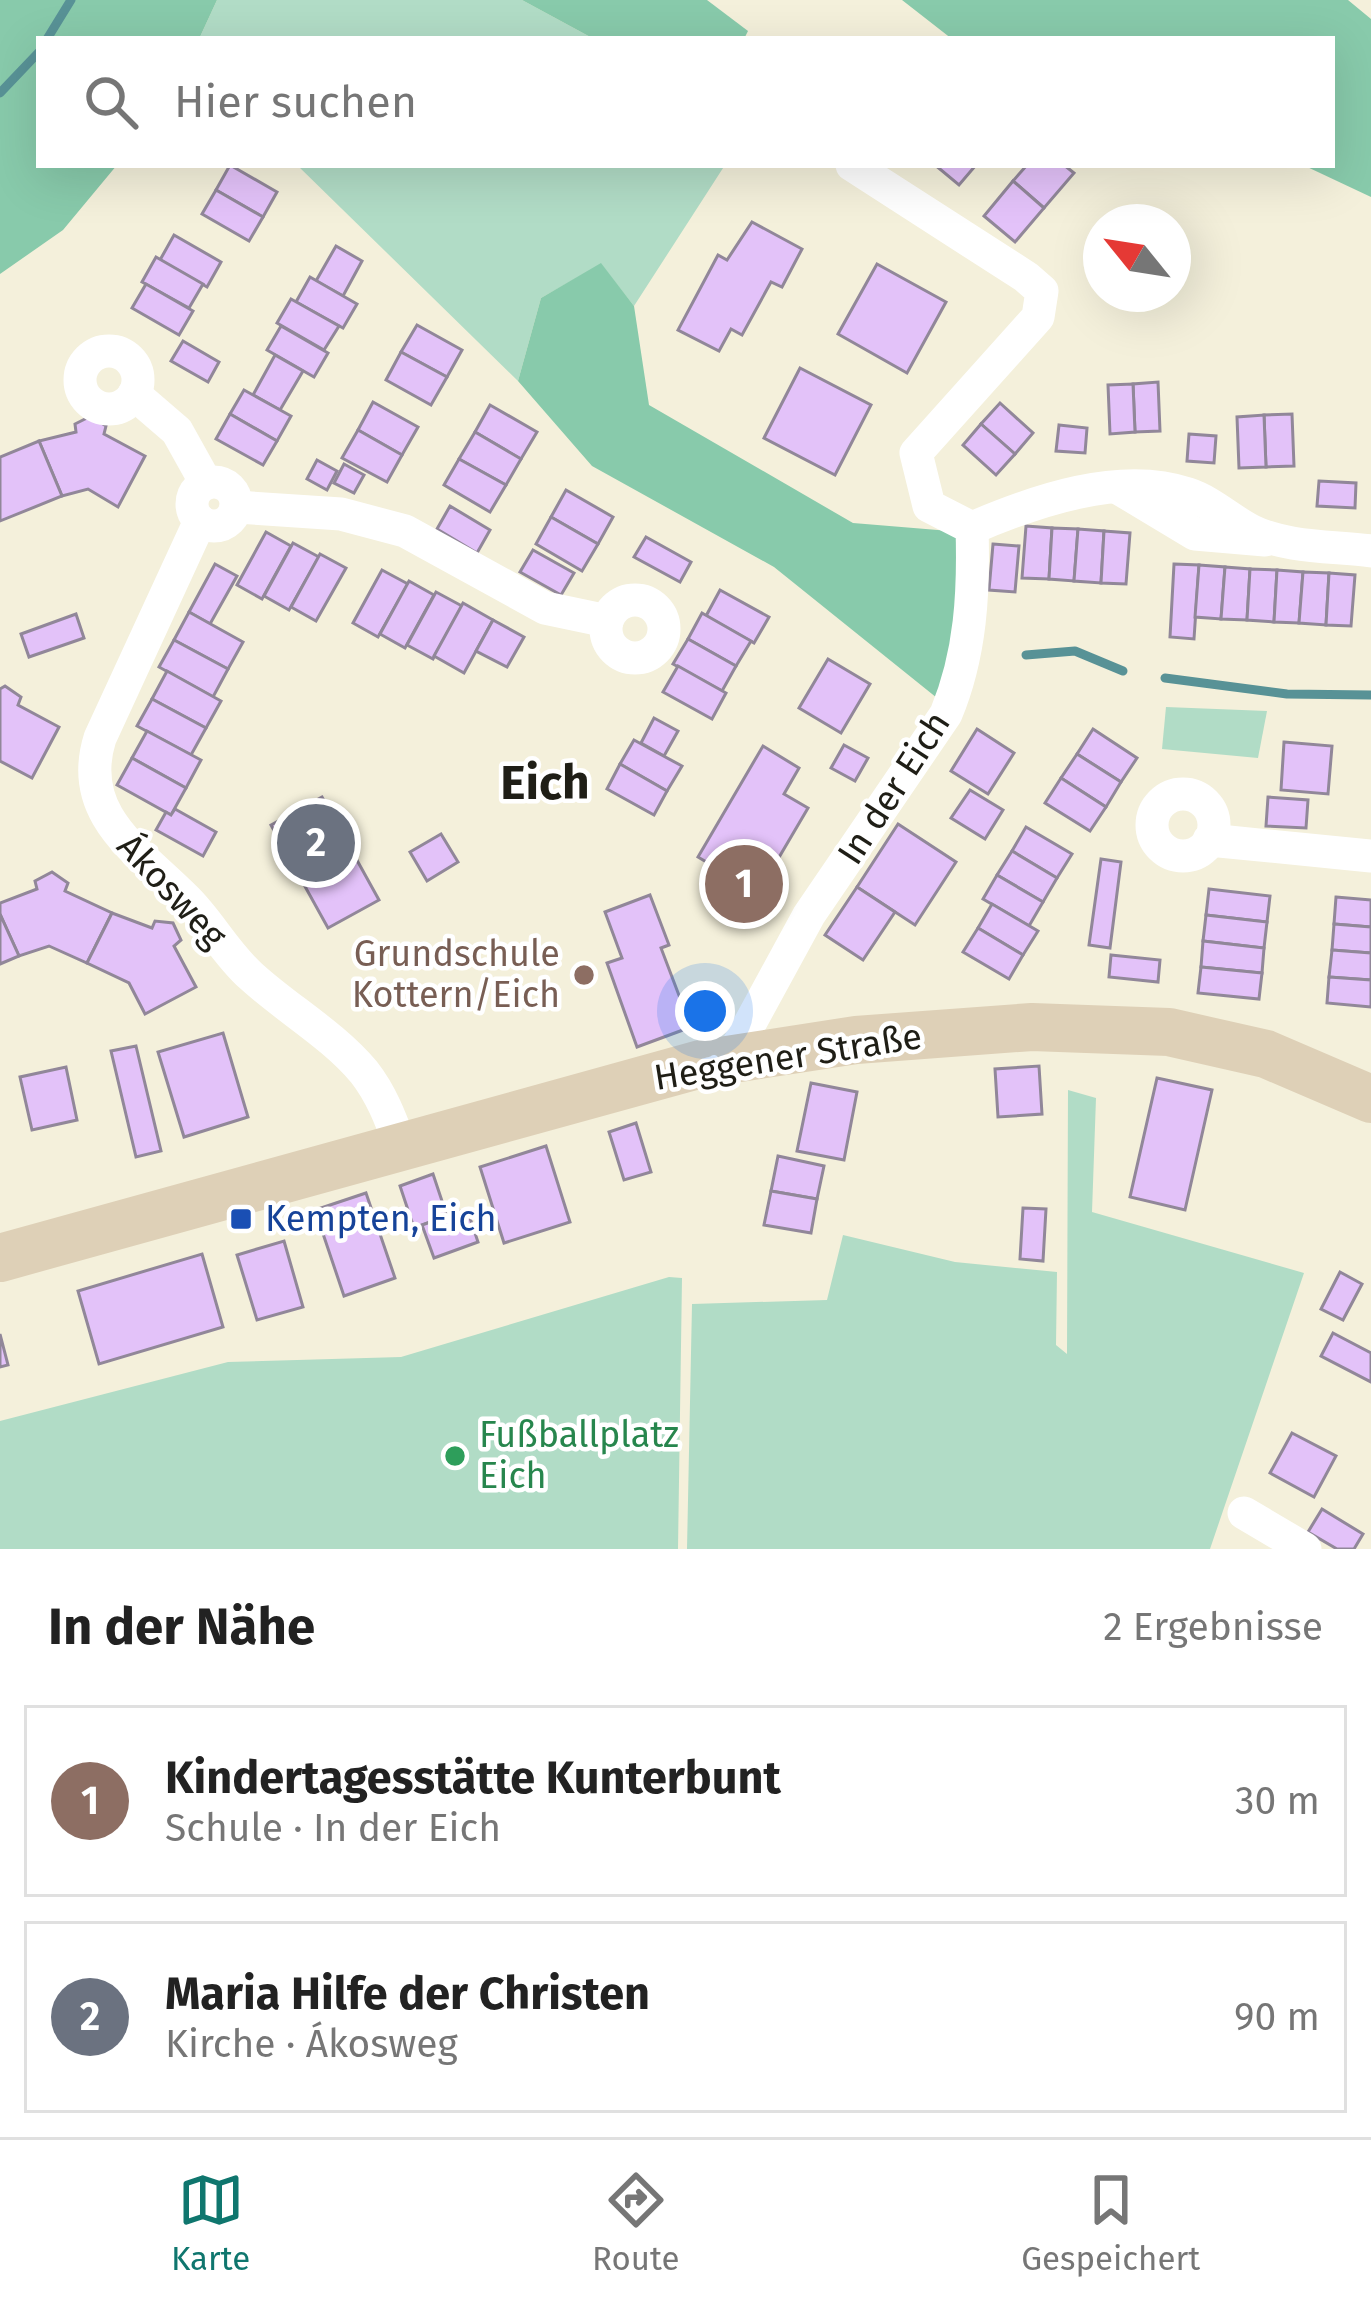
<!DOCTYPE html>
<html lang="de">
<meta charset="utf-8">
<style>
:root{--surface:#fff;--page:#f6f6f6;--text:#222;--muted:#767676;--line:#e0e0e0;--accent:#0f766e}
body{margin:0;font-family:"Fira Sans",sans-serif;background:var(--page);color:var(--text)}
.compass{position:absolute;left:1083px;top:204px;width:108px;height:108px;border-radius:50%;background:var(--surface);box-shadow:0 12px 48px #0002;rotate:300deg}
.you{position:absolute;left:705px;top:1011px;width:42px;height:42px;margin:-30px;border:9px solid #fff;border-radius:50%;background:#1a73e8;box-shadow:0 0 0 18px #1a73e833}
.badge{display:grid;place-items:center;width:78px;height:78px;border-radius:50%;background:var(--accent);color:#fff;font-size:39px;font-weight:700}
.pin{position:absolute;translate:-50% -50%;border:6px solid #fff;box-shadow:0 3px 12px #0006}
.list{margin:0;padding:0;list-style:none}
h2{display:flex;justify-content:space-between;align-items:center;height:156px;margin:0;padding:0 48px;font-size:51px}
h2 small{font-size:39px;font-weight:400;color:var(--muted)}
.list li{display:grid;grid-template-columns:78px 1fr auto;gap:36px;align-items:center;box-sizing:border-box;height:192px;margin:0 24px 24px;padding:0 24px;border:3px solid var(--line);border-radius:0px}
.list b{display:block;font-size:45px;white-space:nowrap}
.list p{margin:0;font-size:39px;white-space:nowrap;color:var(--muted)}
.list em{font-size:39px;font-style:normal;color:var(--muted)}
.icon{flex:none;width:66px;height:66px;fill:none;stroke:currentColor;stroke-width:2;stroke-linecap:round;stroke-linejoin:round}
.map{position:relative;flex:none;width:1371px;height:1549px;overflow:hidden}
.search{position:absolute;background:var(--surface);box-shadow:0 12px 48px #0002;left:36px;right:36px;top:36px;height:132px;display:flex;align-items:center;gap:30px;box-sizing:border-box;padding:0 42px;border-radius:0px;color:var(--muted);font-size:45px}
.sheet{height:588px;background:var(--surface)}
nav{display:flex;justify-content:space-around;align-items:center;box-sizing:border-box;height:168px;border-top:3px solid var(--line);background:var(--surface);font-size:33px;color:var(--muted)}
nav a{display:grid;justify-items:center;gap:6px}
nav .on{color:var(--accent)}
.map>svg:first-child{display:block}
</style>
<div class="map">
<svg width="1371" height="1549" viewBox="0 0 1371 1549">
<rect width="100%" height="100%" fill="#f4f0db"/>
<g fill="#b1dcc6">
<polygon points="217,0 522,0 594,39 199,39"/>
<polygon points="297,165 725,165 634,306 601,264 541,298 518,381"/>
<polygon points="1166,707 1267,711 1258,758 1162,749"/>
<polygon points="1068,1090 1096,1098 1092,1212 1304,1273 1210,1549 687,1549 692,1304 827,1300 843,1235 955,1262 1057,1272 1056,1345 1067,1354"/>
<polygon points="669,1277 682,1278 678,1549 0,1549 0,1421 228,1362 401,1357"/>
</g>
<g fill="#88caab">
<polygon points="0,0 217,0 199,39 39,39 39,165 117,165 63,230 0,274"/>
<polygon points="522,0 707,0 748,31 744,39 594,39"/>
<polygon points="902,0 1348,0 1371,19 1371,197 1303,165 1332,165 1332,39 952,39"/>
<polygon points="601,263 634,306 649,405 853,523 962,532 966,588 942,702 774,567 592,466 518,381 541,298"/>
</g>
<g fill="none" stroke-linecap="round" stroke-linejoin="round">
<g stroke="#589296" stroke-width="9">
<polyline points="47,39 71,0"/>
<polyline points="0,93 39,52"/>
<polyline points="1026,655 1075,651 1123,671"/>
<polyline points="1165,678 1287,694 1371,695"/>
</g>
</g>
<g fill="#e3c2f9" stroke="#918799" stroke-width="3">
<polygon points="230,165 277,192 263,217 216,190"/>
<polygon points="935,165 976,165 959,185"/>
<polygon points="1027,165 1064,165 1074,173 1044,208 1013,181"/>
<polygon points="1013,181 1044,208 1015,242 984,216"/>
<polygon points="216,190 263,217 249,241 202,214"/>
<polygon points="752,222 802,249 782,287 771,282 742,335 731,329 719,351 678,330 718,255 727,260"/>
<polygon points="174,235 221,262 207,287 160,260"/>
<polygon points="336,246 362,261 343,296 316,281"/>
<polygon points="156,257 203,284 189,308 142,282"/>
<polygon points="877,264 946,302 907,373 838,334"/>
<polygon points="310,277 357,304 343,328 296,302"/>
<polygon points="146,284 193,311 179,335 132,308"/>
<polygon points="291,299 339,326 324,350 277,323"/>
<polygon points="417,325 462,350 447,377 401,352"/>
<polygon points="281,326 328,353 314,377 267,350"/>
<polygon points="183,341 219,362 208,382 171,361"/>
<polygon points="401,352 447,377 431,405 386,380"/>
<polygon points="275,355 303,371 280,410 253,395"/>
<polygon points="800,368 871,405 835,475 764,438"/>
<polygon points="1158,382 1160,431 1135,432 1133,384"/>
<polygon points="1133,384 1135,432 1110,434 1108,385"/>
<polygon points="244,390 291,416 277,441 230,414"/>
<polygon points="373,402 418,427 402,455 358,430"/>
<polygon points="1000,403 1033,433 1015,454 981,424"/>
<polygon points="490,405 537,432 521,459 475,432"/>
<polygon points="230,414 277,441 263,465 216,439"/>
<polygon points="1292,414 1294,466 1266,467 1264,415"/>
<polygon points="1264,415 1266,467 1239,468 1237,417"/>
<polygon points="91,416 106,426 104,434 145,456 118,507 88,489 62,496 39,441 76,432 75,424"/>
<polygon points="981,424 1015,454 996,475 963,445"/>
<polygon points="1059,425 1087,428 1085,453 1056,451"/>
<polygon points="358,430 402,455 387,482 342,458"/>
<polygon points="475,432 521,459 506,485 459,459"/>
<polygon points="1189,434 1216,436 1214,463 1187,461"/>
<polygon points="39,441 62,496 0,521 0,457"/>
<polygon points="459,459 506,485 490,512 444,485"/>
<polygon points="317,460 337,471 327,490 307,479"/>
<polygon points="344,464 364,475 354,493 334,483"/>
<polygon points="1319,481 1356,483 1355,508 1317,506"/>
<polygon points="566,490 613,517 598,544 551,517"/>
<polygon points="450,506 490,530 477,553 437,529"/>
<polygon points="551,517 598,544 582,571 536,544"/>
<polygon points="1026,526 1052,528 1049,579 1022,578"/>
<polygon points="1052,528 1078,529 1074,581 1049,579"/>
<polygon points="1078,529 1104,531 1101,583 1074,581"/>
<polygon points="1104,531 1130,533 1126,584 1101,583"/>
<polygon points="266,532 291,546 262,599 237,585"/>
<polygon points="646,537 691,562 680,582 634,557"/>
<polygon points="293,543 319,557 289,610 264,596"/>
<polygon points="993,544 1019,546 1015,592 989,590"/>
<polygon points="533,550 574,573 561,595 520,572"/>
<polygon points="320,554 346,568 316,621 291,607"/>
<polygon points="215,564 237,576 210,624 189,612"/>
<polygon points="1174,564 1199,565 1194,639 1170,637"/>
<polygon points="1199,565 1225,567 1221,619 1195,617"/>
<polygon points="1225,567 1250,569 1247,620 1221,619"/>
<polygon points="1250,569 1277,570 1274,622 1247,620"/>
<polygon points="382,570 408,584 378,637 353,623"/>
<polygon points="1277,570 1303,572 1299,623 1274,622"/>
<polygon points="1303,572 1329,573 1326,625 1299,623"/>
<polygon points="1329,573 1355,575 1351,626 1326,625"/>
<polygon points="409,581 434,595 405,648 380,634"/>
<polygon points="720,590 769,617 754,643 706,616"/>
<polygon points="436,592 462,606 433,659 407,645"/>
<polygon points="463,603 493,620 464,673 434,656"/>
<polygon points="189,612 243,642 228,669 174,640"/>
<polygon points="702,613 751,641 736,666 688,639"/>
<polygon points="76,614 84,638 29,657 21,634"/>
<polygon points="493,620 524,637 507,667 476,651"/>
<polygon points="688,639 736,666 722,691 673,664"/>
<polygon points="174,640 228,669 213,697 159,667"/>
<polygon points="828,659 870,684 841,733 799,708"/>
<polygon points="678,666 726,693 712,719 663,692"/>
<polygon points="167,671 221,701 206,728 152,699"/>
<polygon points="5,686 21,697 18,705 59,727 32,778 0,761 0,689"/>
<polygon points="152,699 206,728 191,755 137,726"/>
<polygon points="654,718 678,731 664,756 641,743"/>
<polygon points="977,729 1014,753 988,794 951,771"/>
<polygon points="1093,729 1137,758 1121,782 1077,754"/>
<polygon points="147,731 201,760 186,788 132,758"/>
<polygon points="634,740 682,766 667,791 620,764"/>
<polygon points="1284,742 1332,746 1328,794 1281,790"/>
<polygon points="844,745 868,758 855,781 831,768"/>
<polygon points="763,746 799,768 784,794 808,808 758,893 698,857"/>
<polygon points="1077,754 1121,782 1106,807 1061,778"/>
<polygon points="132,758 186,788 171,815 117,785"/>
<polygon points="620,764 667,791 654,815 607,789"/>
<polygon points="1061,778 1106,807 1090,831 1045,803"/>
<polygon points="970,790 1003,810 985,839 951,818"/>
<polygon points="322,797 379,900 328,928 271,825"/>
<polygon points="1268,797 1308,800 1306,828 1266,826"/>
<polygon points="175,809 216,832 203,856 156,830 166,812 171,815"/>
<polygon points="898,824 956,862 915,925 857,887"/>
<polygon points="1026,827 1072,854 1057,878 1012,851"/>
<polygon points="441,834 458,862 427,881 410,852"/>
<polygon points="1012,851 1057,878 1043,902 997,875"/>
<polygon points="1101,859 1121,862 1110,948 1089,945"/>
<polygon points="52,872 68,883 65,891 112,913 87,963 49,946 19,956 0,914 0,903 37,889 35,881"/>
<polygon points="997,875 1043,902 1029,926 983,899"/>
<polygon points="857,887 895,912 863,960 825,935"/>
<polygon points="1209,889 1270,896 1267,922 1206,915"/>
<polygon points="650,895 669,945 661,948 691,1027 637,1047 607,963 622,958 605,912"/>
<polygon points="1336,897 1371,900 1371,927 1334,924"/>
<polygon points="992,904 1038,931 1023,955 978,928"/>
<polygon points="112,913 152,928 155,921 173,923 181,940 174,946 196,987 145,1014 129,983 87,963"/>
<polygon points="0,914 19,956 0,964"/>
<polygon points="1206,915 1267,922 1264,948 1203,941"/>
<polygon points="1334,924 1371,927 1371,953 1332,950"/>
<polygon points="978,928 1023,955 1009,979 963,952"/>
<polygon points="1203,941 1264,948 1262,973 1201,967"/>
<polygon points="1332,950 1371,953 1371,980 1329,977"/>
<polygon points="1111,955 1160,960 1158,982 1109,977"/>
<polygon points="1201,967 1262,973 1259,999 1198,993"/>
<polygon points="1329,977 1371,980 1371,1007 1327,1003"/>
<polygon points="223,1033 248,1117 184,1137 158,1052"/>
<polygon points="136,1046 161,1151 136,1157 111,1051"/>
<polygon points="1039,1066 1042,1114 998,1117 995,1069"/>
<polygon points="66,1067 77,1120 32,1130 20,1077"/>
<polygon points="1157,1078 1212,1090 1185,1210 1130,1197"/>
<polygon points="811,1083 857,1092 844,1160 797,1151"/>
<polygon points="636,1123 651,1172 624,1180 609,1132"/>
<polygon points="546,1146 570,1222 504,1243 480,1167"/>
<polygon points="778,1156 824,1166 817,1199 771,1191"/>
<polygon points="433,1174 447,1216 414,1228 400,1186"/>
<polygon points="771,1191 817,1199 811,1233 764,1225"/>
<polygon points="366,1193 395,1278 344,1296 315,1210"/>
<polygon points="1023,1208 1046,1209 1043,1261 1020,1259"/>
<polygon points="467,1209 478,1242 434,1258 422,1225"/>
<polygon points="284,1241 303,1307 257,1320 237,1255"/>
<polygon points="202,1254 223,1327 99,1364 78,1291"/>
<polygon points="1340,1272 1362,1284 1343,1320 1321,1309"/>
<polygon points="1333,1333 1371,1353 1371,1382 1321,1356"/>
<polygon points="0,1334 8,1365 0,1367"/>
<polygon points="1292,1433 1336,1456 1314,1497 1270,1473"/>
<polygon points="1322,1509 1363,1534 1354,1549 1337,1549 1308,1532"/>
</g>
<g fill="none" stroke-linecap="round" stroke-linejoin="round">
<g stroke="#fff" stroke-width="33">
<circle cx="109" cy="380" r="29"/>
<polyline points="134,394 177,431 206,483"/>
<circle cx="214" cy="504" r="22"/>
<polyline points="1120,489 1195,534 1265,540"/>
<polyline points="236,507 341,514 405,531 545,608 607,621"/>
<path d="M200 521 100 738C76 814 138 851 185 898 209 921 225 953 251 976 287 1009 332 1034 364 1072 382 1095 391 1120 401 1147"/>
<path d="M972 528C1035 501 1120 471 1188 494 1212 502 1230 520 1252 531 1287 548 1333 546 1371 551"/>
<circle cx="635" cy="629" r="29"/>
<circle cx="1183" cy="825" r="31"/>
<polyline points="1209,840 1371,856"/>
<path d="M730 1060 809 915 946 714C971 654 974 592 972 528L929 506 916 453 1038 317 1042 291 1026 277 852 165"/>
<polyline points="1244,1513 1305,1549"/>
</g>
<polyline stroke="#ded0b7" stroke-width="48" points="0,1258 701,1064 856,1040 1032,1027 1169,1032 1266,1054 1371,1099"/>
</g>
<circle fill="#8d6e63" stroke="#fff" stroke-width="4.5" cx="584" cy="975" r="12"/>
<rect fill="#1a4fb4" stroke="#fff" stroke-width="4.5" x="229" y="1207" width="24" height="24" rx="6"/>
<circle fill="#2e9e5b" stroke="#fff" stroke-width="4.5" cx="455" cy="1456" r="12"/>
<g text-anchor="middle" dominant-baseline="central" stroke-width="9" stroke-linejoin="round" paint-order="stroke">
<g font-size="36" fill="#1f1e16" stroke="#fff">
<text transform="translate(894 788) rotate(-57)">In der Eich</text>
<text transform="translate(172 891) rotate(47)">Ákosweg</text>
<text transform="translate(788 1057) rotate(-9)">Heggener Straße</text>
</g>
<g font-size="36" fill="#785e54" stroke="#fff" text-anchor="end">
<text x="560" y="954">Grundschule<tspan x="560" dy="41">Kottern/Eich</tspan></text>
</g>
<g font-size="36" fill="#164399" stroke="#fff" text-anchor="start">
<text x="265" y="1219">Kempten, Eich</text>
</g>
<g font-size="36" fill="#27864d" stroke="#fff" text-anchor="start">
<text x="479" y="1435">Fußballplatz<tspan x="479" dy="41">Eich</tspan></text>
</g>
<g font-size="48" font-weight="bold" fill="#1f1e16" stroke="#fff">
<text x="545" y="783">Eich</text>
</g>
</g>
</svg>
<svg class="compass" viewBox="-18 -18 36 36"><path d="M0-13l5 13h-10z" fill="#e53935"/><path d="M0 13l5-13h-10z" fill="#767676"/></svg>
<div class="you"></div>
<div class="pin badge" style="left:744px;top:884px;background:#8d6e63">1</div>
<div class="pin badge" style="left:316px;top:843px;background:#6b7280">2</div>
<div class="search"><svg class="icon" aria-label="search" viewBox="0 0 24 24"><circle cx="10" cy="10" r="6"/><path d="M15 15l6 6"/></svg>Hier suchen</div>
</div>
<section class="sheet">
<h2>In der Nähe<small>2 Ergebnisse</small></h2>
<ul class="list">
<li><span class="badge" style="background:#8d6e63">1</span><div><b>Kindertagesstätte Kunterbunt</b><p>Schule · In der Eich</p></div><em>30 m</em></li>
<li><span class="badge" style="background:#6b7280">2</span><div><b>Maria Hilfe der Christen</b><p>Kirche · Ákosweg</p></div><em>90 m</em></li>
</ul>
</section>
<nav>
<a class="on"><svg class="icon" aria-label="map" viewBox="0 0 24 24"><path d="M3 6l6-2 6 2 6-2v14l-6 2-6-2-6 2zM9 4v14M15 6v14"/></svg>Karte</a>
<a><svg class="icon" aria-label="directions" viewBox="0 0 24 24"><path d="M12 3l9 9-9 9-9-9zM9 14v-3h6M13 9l2 2-2 2"/></svg>Route</a>
<a><svg class="icon" aria-label="saved" viewBox="0 0 24 24"><path d="M7 4h10v16l-5-4-5 4z"/></svg>Gespeichert</a>
</nav>
